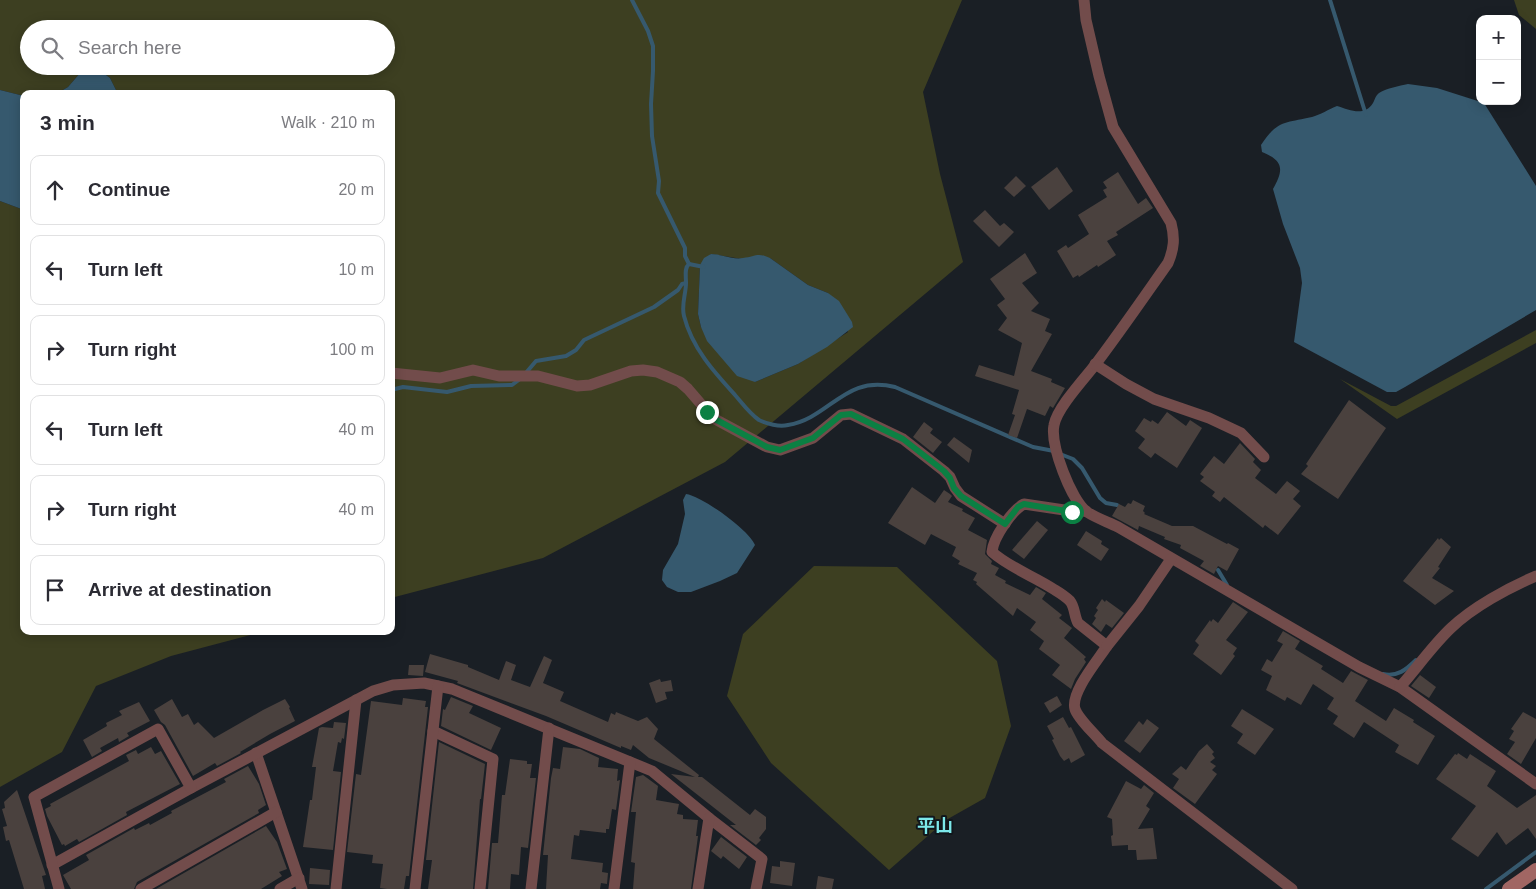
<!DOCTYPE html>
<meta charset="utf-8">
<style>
:root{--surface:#fff;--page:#f2f2f3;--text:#2b2b33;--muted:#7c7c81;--line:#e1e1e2}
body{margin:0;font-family:Helvetica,"Noto Sans JP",sans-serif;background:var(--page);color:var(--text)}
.controls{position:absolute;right:15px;top:15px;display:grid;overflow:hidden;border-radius:10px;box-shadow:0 2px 12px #0003}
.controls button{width:45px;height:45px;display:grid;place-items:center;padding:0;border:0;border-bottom:1px solid var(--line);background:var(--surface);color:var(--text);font:25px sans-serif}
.stop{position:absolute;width:15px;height:15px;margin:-11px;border:4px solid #0b8043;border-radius:50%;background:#fff}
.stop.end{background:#0b8043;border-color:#fff;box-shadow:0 1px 5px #0008}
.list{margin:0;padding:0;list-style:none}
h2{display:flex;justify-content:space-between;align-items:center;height:65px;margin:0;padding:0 20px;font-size:21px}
h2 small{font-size:16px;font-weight:400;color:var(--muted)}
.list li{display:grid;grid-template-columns:32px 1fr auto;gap:15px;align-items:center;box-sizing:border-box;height:70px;margin:0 10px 10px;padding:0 10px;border:1px solid var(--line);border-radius:10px}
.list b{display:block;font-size:19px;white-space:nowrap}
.list em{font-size:16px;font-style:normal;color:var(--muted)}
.icon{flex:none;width:28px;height:28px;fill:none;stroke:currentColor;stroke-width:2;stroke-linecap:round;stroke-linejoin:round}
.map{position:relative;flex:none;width:1536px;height:889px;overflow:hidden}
.search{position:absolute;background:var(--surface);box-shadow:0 2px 12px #0003;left:20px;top:20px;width:375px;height:55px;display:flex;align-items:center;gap:12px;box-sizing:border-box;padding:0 18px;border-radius:28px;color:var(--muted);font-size:19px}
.panel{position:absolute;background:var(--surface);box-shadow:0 2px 12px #0003;left:20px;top:90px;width:375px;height:545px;border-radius:10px}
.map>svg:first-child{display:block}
</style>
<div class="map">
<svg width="1536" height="889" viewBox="0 0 1536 889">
<rect width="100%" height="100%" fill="#1a1f25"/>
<g fill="#3d3f21" fill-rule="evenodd">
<path d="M0 0H962L923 92 940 174 963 262 725 462 543 558 391 598V94H118L110 78 95 66H386V29H29V66H94L81 72 68 87 56 94H24V96L0 90ZM711 254 742 259 770 258 808 285 828 293 848 332 798 364 755 382 701 327 698 314 700 265Z"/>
<polygon points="1514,0 1536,0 1536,29 1519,15"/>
<polygon points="0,201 24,210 24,631 265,631 171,656 96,686 62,752 0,787"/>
<polygon points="1536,330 1536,343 1397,419 1340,379 1391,406 1396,406"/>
<polygon points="814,566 897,567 997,661 1011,726 985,798 946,820 889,870 771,763 727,696 743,634"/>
</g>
<g fill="#36596e">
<polygon points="94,66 110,78 118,94 56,94 68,87 81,72"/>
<path d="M1408 84 1437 88 1484 103 1536 186V310L1405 387 1396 392H1387L1294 342 1302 283 1300 268 1283 224 1273 189C1283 171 1285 161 1262 152L1261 145C1277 120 1286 123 1312 117 1320 115 1329 109 1337 106 1350 110 1364 117 1373 103 1375 100 1375 96 1379 93 1387 88 1399 86 1408 84Z"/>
<polygon points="0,90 24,96 24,210 0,201"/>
<path d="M711 254C721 254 733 260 743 258 755 257 757 252 770 258L808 285 828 293 839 301 852 322 853 327 827 347 798 364 755 382 737 376 707 341 701 327 698 314 700 265 704 258Z"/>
<path d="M686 494C702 496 749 530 755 545L737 573 720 581 691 592H678L667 587 662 580 663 570 678 544 685 514 683 500Z"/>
</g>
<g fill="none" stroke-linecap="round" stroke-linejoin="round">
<g stroke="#36596e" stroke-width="4">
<polyline points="632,0 648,31 653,46 653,71 651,104 652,136 659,181 658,193 685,248 685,256 689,264"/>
<polyline points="1330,0 1366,115"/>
<path d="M686 283C686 294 681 305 684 316 692 348 714 372 735 395 742 403 750 414 759 420 767 424 779 427 788 425 830 418 845 374 895 387L1033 447 1054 451"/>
<path d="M525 374 536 361 566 356 576 350 584 340 654 307 678 290 682 284 686 283C686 276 684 268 689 264L704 267"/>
<polyline points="391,390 403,387 447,392 471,386 512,385 520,379"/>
<polyline points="1060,454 1073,459 1082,468 1100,498 1106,503 1117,505"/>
<polyline points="1218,570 1227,585"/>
<path d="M1383 674C1397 677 1406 670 1416 660"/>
<polyline points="1486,889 1536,852"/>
</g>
</g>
<g fill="#4a413e">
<polygon points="1057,167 1073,191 1049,210 1031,187"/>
<polygon points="1118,172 1138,204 1146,198 1153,208 1116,232 1118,235 1107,241 1116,255 1098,267 1097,265 1079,277 1078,275 1073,278 1057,251 1066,245 1068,248 1089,234 1078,215 1107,197 1103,190 1107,188 1103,182"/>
<polygon points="1016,176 1026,186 1014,197 1004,188"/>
<polygon points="985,210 1000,226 1004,223 1014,232 999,247 973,221"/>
<polygon points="1025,253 1037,273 1022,283 1039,303 1031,311 1050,319 1045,331 1052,334 1031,371 1052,379 1051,382 1065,388 1053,408 1050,406 1045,416 1027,409 1017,438 1008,435 1015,415 1012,414 1019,390 975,376 979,365 1014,376 1022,343 998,330 1007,318 997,305 1005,299 990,279"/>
<polygon points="1349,400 1386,428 1338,499 1301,474 1308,466 1306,464"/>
<polygon points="1167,412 1186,426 1190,420 1202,428 1177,468 1155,453 1151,458 1138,448 1145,439 1135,431 1144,418 1151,422 1152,420 1158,424"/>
<polygon points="924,422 933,429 930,433 942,442 933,453 913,437"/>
<polygon points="954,437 972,450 969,463 947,445"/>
<polygon points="1240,443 1255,459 1253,462 1261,470 1255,478 1276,494 1287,481 1300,491 1293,499 1301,506 1278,535 1265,525 1263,528 1224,497 1220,502 1212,496 1215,492 1200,481 1204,477 1200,474 1214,456 1224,464"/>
<polygon points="912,487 935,503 944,490 950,494 952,496 948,502 963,509 962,511 975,518 968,530 987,540 985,554 992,561 991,564 999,568 995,575 1006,581 1005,583 1030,595 1036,587 1046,593 1042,599 1062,615 1059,618 1072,628 1064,638 1086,657 1084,659 1086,662 1075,679 1071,689 1052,675 1060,665 1039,649 1044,641 1030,630 1036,622 1017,608 1013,616 976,584 977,582 973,580 977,573 958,564 960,561 952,556 956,547 931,534 925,545 888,523"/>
<polygon points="1133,500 1145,506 1143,511 1145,513 1144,514 1172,526 1193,526 1227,544 1228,543 1239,549 1227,571 1218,566 1214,574 1200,566 1204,561 1180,548 1181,545 1164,539 1165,537 1139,526 1138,530 1112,516 1119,504 1125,507 1128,503 1131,504"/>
<polygon points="1037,521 1048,530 1024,559 1012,550"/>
<polygon points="1086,531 1102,541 1101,544 1109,549 1101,561 1077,545"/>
<polygon points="1438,538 1439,540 1441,538 1451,547 1438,567 1440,568 1432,578 1454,591 1435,605 1403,581"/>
<polygon points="1102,599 1105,602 1106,600 1124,613 1112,628 1106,624 1101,632 1092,624 1096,618 1094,616 1098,610 1096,608"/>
<polygon points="1233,602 1248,612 1226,640 1237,648 1233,654 1235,656 1221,675 1193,654 1199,645 1195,641 1210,620 1211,622 1213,619 1218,623"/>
<polygon points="1283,631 1300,641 1295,649 1323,666 1321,669 1343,683 1351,671 1368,680 1355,701 1386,721 1394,708 1414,720 1413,722 1435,736 1418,765 1395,752 1399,745 1364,722 1354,738 1333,724 1338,716 1327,709 1334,698 1313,684 1301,705 1287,697 1285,701 1266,690 1272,676 1261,670 1267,659 1272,662 1283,644 1277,641"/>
<polygon points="430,654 468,665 468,667 499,680 506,661 516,665 511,680 530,687 544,656 552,660 543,683 564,692 560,701 608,722 611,713 615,715 616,712 638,721 647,717 658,729 654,739 699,775 698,777 702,777 750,815 755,809 766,817 766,829 759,838 761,840 756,845 730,825 736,825 671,774 695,777 649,758 633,745 631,750 621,746 621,748 546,716 457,683 458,681 425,672"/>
<polygon points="409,665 424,665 423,676 408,675"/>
<polygon points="1420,675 1436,687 1429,698 1411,686"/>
<polygon points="660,679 661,682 671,680 673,691 665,692 667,699 656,703 649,683"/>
<polygon points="1057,696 1062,705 1050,713 1044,703"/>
<polygon points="451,697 473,706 469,713 501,728 491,750 441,726 443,709 445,710"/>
<polygon points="403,698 426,701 425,707 428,707 409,876 406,876 404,889 387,889 380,888 383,864 372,863 373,855 347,852 356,774 361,775 371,701 402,705"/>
<polygon points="172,699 182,717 188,714 194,725 198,722 214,738 263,710 285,699 290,707 289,708 295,721 270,734 240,752 241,753 217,766 215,763 193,776 165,725 161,722 154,710"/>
<polygon points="139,702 150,721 127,733 129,736 119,742 118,738 100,748 102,751 92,757 83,740 107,726 106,723 122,715 119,711"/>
<polygon points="1242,709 1274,729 1255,755 1237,743 1243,734 1231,726"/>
<polygon points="1523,712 1536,719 1536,738 1521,764 1507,754 1515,742 1509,739 1514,731 1511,729"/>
<polygon points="1063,717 1069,728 1071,727 1085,755 1071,763 1069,758 1064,761 1060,756 1052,740 1054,739 1047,726"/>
<polygon points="1147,719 1159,728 1140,753 1124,741 1139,721 1143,725"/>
<polygon points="334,722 346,723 344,739 342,738 341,743 338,742 333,771 341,772 333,850 303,847 310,800 312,800 316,767 312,767 319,728 322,727 333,728"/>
<polygon points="439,742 485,764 481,799 480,799 473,889 428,889 432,860 426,860"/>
<polygon points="1207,744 1214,752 1212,754 1215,758 1210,762 1216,766 1212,770 1217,774 1195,804 1173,788 1179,779 1172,774 1181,766 1186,770 1199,751"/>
<polygon points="151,747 155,754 161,751 180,784 126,812 127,815 79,842 77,839 65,846 64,844 62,845 47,816 45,809 51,806 50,804 129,761 126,755 136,750 138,754"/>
<polygon points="563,747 580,749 599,758 598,767 618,769 617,781 620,780 616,810 612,809 609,829 606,829 606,833 580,830 579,836 574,835 571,859 603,863 602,872 608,873 607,884 601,883 600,889 546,889 548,855 543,855 551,778 553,768 560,769"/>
<polygon points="1458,753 1467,759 1470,754 1496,771 1487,786 1517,808 1536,795 1536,839 1528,828 1506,845 1497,832 1478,857 1451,839 1476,806 1436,779 1455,754 1457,755"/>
<polygon points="510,759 527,761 527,764 532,764 530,778 536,778 528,848 521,847 519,875 511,874 510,889 488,889 492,843 498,843 502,795 505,795"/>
<polygon points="248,766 259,784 266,805 258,810 259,813 137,882 134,889 71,889 63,875 89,860 86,855 134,828 135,830 149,823 150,825 172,813 171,811 226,782 224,779"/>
<polygon points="643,775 658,786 656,800 679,804 677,814 683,815 683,819 698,820 696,836 698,836 691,889 633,889 635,863 631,862 636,812 631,812 636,777"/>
<polygon points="1126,781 1141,789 1144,785 1154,793 1146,806 1150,809 1138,829 1153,828 1157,859 1137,860 1136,850 1128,850 1128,845 1112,846 1111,836 1113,835 1112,819 1107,817"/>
<polygon points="17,790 46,875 42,876 45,889 24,889 9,840 6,841 3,827 7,826 2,809 5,808 4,802"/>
<polygon points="266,826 277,842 287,869 279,872 282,876 261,889 156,889"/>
<polygon points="721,837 747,857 739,869 723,856 721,859 711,851"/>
<polygon points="780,861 795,863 792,886 770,883 772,866 780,867"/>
<polygon points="310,868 330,870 329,885 309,884"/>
<polygon points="818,876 834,879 832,889 816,889"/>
</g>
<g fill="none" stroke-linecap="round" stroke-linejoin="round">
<g stroke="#724c4b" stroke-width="11">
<path d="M1084 0 1086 20 1099 76 1113 127 1171 223C1175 238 1174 249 1168 263 1144 297 1120 332 1095 365 1084 379 1057 408 1054 425 1050 445 1071 500 1087 512 1096 518 1108 522 1118 527L1359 667 1400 687 1536 784"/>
<polyline points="1095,364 1126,384 1154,399 1209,418 1241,433 1264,457"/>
<polyline points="391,373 440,378 473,370 499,376 538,376 577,386 590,385 631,371 643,370 657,372 680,382 688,389 713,418 767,447 780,450 813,438 841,415 851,414 903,439 944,471 950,477 955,488 961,496 1005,524"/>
<path d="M1086 511H1071L1024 504C1012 510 993 538 992 552 1010 568 1034 576 1055 590 1060 593 1066 597 1070 601 1075 607 1074 616 1078 623L1107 646C1098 660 1070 693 1075 709 1078 719 1095 734 1102 743L1292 889"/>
<polyline points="1107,646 1139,606 1171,559"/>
<path d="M1400 687C1417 668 1432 646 1451 628 1473 607 1508 588 1536 576"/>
<polyline points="433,731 493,759 480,889"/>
<polyline points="256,753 302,889"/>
<polyline points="52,865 191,788 373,691 393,685 424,683 452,689 652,771 709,818 762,859 756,889"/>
<polyline points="59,889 34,797 158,729 191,788"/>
<polyline points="141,889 276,812"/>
<polyline points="280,889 299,878"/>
<polyline points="336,889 356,700"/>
<polyline points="415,889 438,686"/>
<polyline points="531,889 549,728"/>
<polyline points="614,889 630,762"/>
<polyline points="698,889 709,818"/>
</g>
<polyline stroke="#a16663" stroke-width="14" points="1509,889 1536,870"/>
</g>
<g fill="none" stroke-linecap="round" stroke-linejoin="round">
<polyline stroke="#0b8043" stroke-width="6" points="707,412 713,418 767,447 780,450 813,438 841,415 851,414 903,439 944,471 950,478 954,488 961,496 1005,524 1018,507 1024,504 1072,512"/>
</g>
<g text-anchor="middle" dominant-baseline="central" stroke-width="4" stroke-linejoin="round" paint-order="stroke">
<g font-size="18" font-weight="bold" fill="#7ce8ea" stroke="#11161b">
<text x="935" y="826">平山</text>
</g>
</g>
</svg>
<div class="controls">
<button>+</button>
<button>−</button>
</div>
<div class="stop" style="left:1072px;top:512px"></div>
<div class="stop end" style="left:707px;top:412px"></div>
<div class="search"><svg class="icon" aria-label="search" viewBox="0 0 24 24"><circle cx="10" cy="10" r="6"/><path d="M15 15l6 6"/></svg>Search here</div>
<section class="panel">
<h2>3 min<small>Walk · 210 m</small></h2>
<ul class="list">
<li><svg class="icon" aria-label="ahead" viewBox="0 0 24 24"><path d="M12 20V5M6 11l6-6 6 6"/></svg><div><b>Continue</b></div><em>20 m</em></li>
<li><svg class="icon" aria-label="left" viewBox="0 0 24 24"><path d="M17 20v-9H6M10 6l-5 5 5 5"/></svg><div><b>Turn left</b></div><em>10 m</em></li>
<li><svg class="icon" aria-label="right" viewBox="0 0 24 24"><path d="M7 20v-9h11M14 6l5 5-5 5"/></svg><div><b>Turn right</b></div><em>100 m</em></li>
<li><svg class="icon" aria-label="left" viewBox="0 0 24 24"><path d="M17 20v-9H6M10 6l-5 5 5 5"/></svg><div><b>Turn left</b></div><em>40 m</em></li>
<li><svg class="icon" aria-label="right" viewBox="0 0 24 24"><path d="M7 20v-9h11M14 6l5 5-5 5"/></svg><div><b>Turn right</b></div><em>40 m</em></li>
<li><svg class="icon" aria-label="arrive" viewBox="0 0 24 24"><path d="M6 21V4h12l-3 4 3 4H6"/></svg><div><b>Arrive at destination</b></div></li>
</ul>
</section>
</div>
